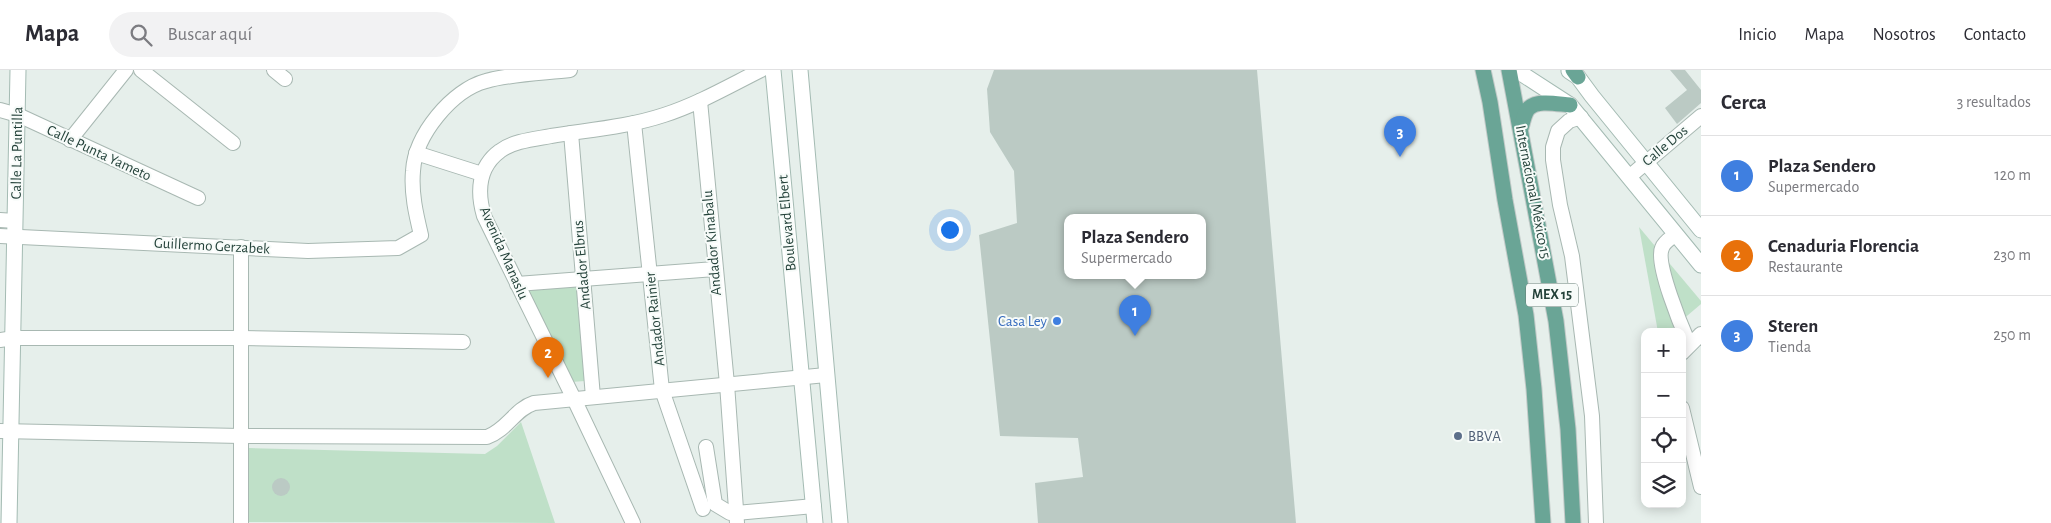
<!DOCTYPE html>
<html lang="es">
<meta charset="utf-8">
<style>
:root{--surface:#fff;--page:#f2f2f3;--text:#2b2b33;--muted:#7c7c81;--line:#e1e1e2;--accent:#855347}
body{margin:0;font-family:"Alegreya Sans",sans-serif;background:var(--page);color:var(--text)}
.controls{position:absolute;right:15px;bottom:15px;display:grid;overflow:hidden;border-radius:10px;box-shadow:0 2px 12px #0003}
.controls button{width:45px;height:45px;display:grid;place-items:center;padding:0;border:0;border-bottom:1px solid var(--line);background:var(--surface);color:var(--text);font:25px sans-serif}
.you{position:absolute;left:949px;top:159px;width:18px;height:18px;margin:-12px;border:4px solid #fff;border-radius:50%;background:#1a73e8;box-shadow:0 0 0 8px #1a73e833}
.badge{display:grid;place-items:center;width:32px;height:32px;border-radius:50%;background:var(--accent);color:#fff;font-size:16px;font-weight:700}
.pin{position:absolute;translate:-50% -41px;filter:drop-shadow(0 1px 2px #0008)}
.pin::after{content:'';position:absolute;top:26px;width:18px;height:15px;background:inherit;clip-path:polygon(0 0,100% 0,50% 100%)}
.popup{position:absolute;left:1064px;top:144px;width:142px;height:65px;box-sizing:border-box;display:grid;place-content:center;border-radius:10px;background:var(--surface);filter:drop-shadow(0 1px 4px #0005);font-size:16px;white-space:nowrap;color:var(--muted)}
.popup b{font-size:19px;color:var(--text)}
.popup::after{content:'';position:absolute;left:50%;top:100%;margin-left:-10px;border:10px solid transparent;border-top-color:var(--surface)}
.list{margin:0;padding:0;list-style:none}
h2{display:flex;justify-content:space-between;align-items:center;height:65px;margin:0;padding:0 20px;font-size:21px}
h2 small{font-size:16px;font-weight:400;color:var(--muted)}
.list li{display:grid;grid-template-columns:32px 1fr auto;gap:15px;align-items:center;box-sizing:border-box;height:80px;padding:0 20px;border-top:1px solid var(--line)}
.list b{display:block;font-size:19px;white-space:nowrap}
.list p{margin:0;font-size:16px;white-space:nowrap;color:var(--muted)}
.list em{font-size:16px;font-style:normal;color:var(--muted)}
.icon{flex:none;width:28px;height:28px;fill:none;stroke:currentColor;stroke-width:2;stroke-linecap:round;stroke-linejoin:round}
.map{position:relative;flex:none;width:1701px;height:453px;overflow:hidden}
header{display:flex;align-items:center;gap:30px;box-sizing:border-box;height:70px;padding:0 25px;background:var(--surface);border-bottom:1px solid var(--line)}
header strong{font-size:24px}
nav{display:flex;gap:28px;margin-inline-start:auto;font-size:18px}
.search{width:350px;height:45px;background:var(--page);display:flex;align-items:center;gap:12px;box-sizing:border-box;padding:0 18px;border-radius:28px;color:var(--muted);font-size:19px}
main{display:flex}
aside{flex:1;background:var(--surface)}
.map>svg:first-child{display:block}
</style>
<header>
<strong>Mapa</strong>
<div class="search"><svg class="icon" aria-label="search" viewBox="0 0 24 24"><circle cx="10" cy="10" r="6"/><path d="M15 15l6 6"/></svg>Buscar aquí</div>
<nav><a>Inicio</a><a>Mapa</a><a>Nosotros</a><a>Contacto</a></nav>
</header>
<main>
<div class="map">
<svg width="1701" height="453" viewBox="0 0 1701 453">
<rect width="100%" height="100%" fill="#e6efeb"/>
<g fill="#bfe0c8">
<polygon points="1639,157 1701,231 1701,234 1668,262 1658,262"/>
<polygon points="576,210 585,311 571,312 524,213"/>
<polygon points="521,352 555,453 248,452 249,378 485,384 497,376"/>
</g>
<g fill="#bbcac4" fill-rule="evenodd">
<path d="M994 0H1257L1296 453H1038L1035 413 1083 407 1078 368 1000 366 979 165 1017 153 1014 101 990 62 987 19ZM1068 147H1202V205H1068Z"/>
<polygon points="1670,0 1685,0 1701,20 1701,33 1677,54 1665,38 1687,20"/>
<circle cx="281" cy="417" r="9"/>
</g>
<g fill="none" stroke-linecap="round" stroke-linejoin="round">
<g stroke="#a8b8b2" stroke-width="16">
<g id="street">
<polyline points="141,0 233,73"/>
<polyline points="274,0 285,9"/>
<polyline points="700,31 727,314 737,453"/>
<polyline points="0,40 18,45 198,128"/>
<polyline points="1581,47 1569,51 1558,61 1553,77 1553,90 1560,135 1572,186 1592,346 1596,453"/>
<polyline points="634,53 662,320 703,439"/>
<polyline points="571,63 593,327"/>
<polyline points="70,70 126,0"/>
<polyline points="416,83 482,104"/>
<polyline points="1629,107 1701,46"/>
<polyline points="0,150 15,151"/>
<path d="M1675 165C1671 168 1664 172 1662 178 1655 193 1682 258 1689 274"/>
<path d="M0 166 308 181 398 178 421 165C416 144 411 123 413 101 415 65 452 20 486 11 510 4 544 3 570 0"/>
<polyline points="517,214 715,199"/>
<polyline points="0,270 14,268 241,268 463,272"/>
<polyline points="1682,283 1701,264"/>
<polyline points="1682,338 1701,417"/>
<path d="M0 361 241 366 487 367C507 360 515 339 534 333L826 305"/>
<polyline points="706,377 715,434 730,443 736,443 814,436"/>
<polyline points="241,453 241,177"/>
<path d="M633 453 574 329 484 146C477 122 478 97 500 81 513 71 535 69 551 66 588 60 628 57 664 45 698 34 729 16 761 0"/>
</g>
</g>
<g stroke="#a4bbb3" stroke-width="17">
<g id="secondary">
<polyline points="773,0 815,453"/>
<polyline points="800,0 840,453"/>
<polyline points="1512,0 1516,0 1570,35 1701,195"/>
<polyline points="1569,1 1578,7 1592,26 1701,160"/>
<polyline points="9,453 18,0"/>
</g>
</g>
<g stroke="#c2cac8" stroke-width="17">
<g id="primary">
<polyline points="1483,0 1490,32 1505,130 1526,245 1534,319 1543,453"/>
<polyline points="1509,0 1556,251 1568,359 1573,453"/>
<polyline points="1573,0 1578,7"/>
<path d="M1521 58C1523 52 1524 44 1528 39 1537 29 1557 34 1570 35"/>
</g>
</g>
<use href="#street" stroke="#fff" stroke-width="14"/>
<use href="#secondary" stroke="#fff" stroke-width="15"/>
<use href="#primary" stroke="#6aa596" stroke-width="15"/>
</g>
<circle fill="#3f7fe0" stroke="#f7fbf9" stroke-width="2" cx="1057" cy="251" r="5"/>
<circle fill="#5c6f8a" stroke="#f7fbf9" stroke-width="2" cx="1458" cy="366" r="5"/>
<g text-anchor="middle" dominant-baseline="central" stroke-width="4" stroke-linejoin="round" paint-order="stroke">
<rect fill="#f7fbf9" stroke="#637a73" stroke-width="1" x="1526" y="213.5" width="52" height="23" rx="4"/>
<g font-size="14" font-weight="bold" fill="#24423a">
<text x="1552" y="225">MEX 15</text>
</g>
<g font-size="15" fill="#24423a" stroke="#f7fbf9">
<text transform="translate(1665 76) rotate(-40)">Calle Dos</text>
<text transform="translate(17 83) rotate(-89)">Calle La Puntilla</text>
<text transform="translate(99 83) rotate(25)">Calle Punta Yameto</text>
<text transform="translate(1533 122) rotate(79)">Internacional México 15</text>
<text transform="translate(787 153) rotate(-95)">Boulevard Elbert</text>
<text transform="translate(712 173) rotate(-95)">Andador Kinabalu</text>
<text transform="translate(212 176) rotate(3)">Guillermo Gerzabek</text>
<text transform="translate(504 183) rotate(66)">Avenida Manaslu</text>
<text transform="translate(582 195) rotate(-95)">Andador Elbrus</text>
<text transform="translate(655 249) rotate(-96)">Andador Rainier</text>
</g>
<g font-size="15" fill="#366cbe" stroke="#f7fbf9" text-anchor="end">
<text x="1047" y="251">Casa Ley</text>
</g>
<g font-size="15" fill="#4e5e75" stroke="#f7fbf9" text-anchor="start">
<text x="1468" y="366">BBVA</text>
</g>
</g>
</svg>
<div class="controls">
<button>+</button>
<button>−</button>
<button><svg class="icon" aria-label="locate" viewBox="0 0 24 24"><circle cx="12" cy="12" r="6"/><path d="M12 2v4M12 18v4M2 12h4M18 12h4"/></svg></button>
<button><svg class="icon" aria-label="layers" viewBox="0 0 24 24"><path d="M12 4l9 5-9 5-9-5zM3 14l9 5 9-5"/></svg></button>
</div>
<div class="you"></div>
<div class="pin badge" style="left:1135px;top:266px;background:#3f7fe0">1</div>
<div class="popup"><b>Plaza Sendero</b>Supermercado</div>
<div class="pin badge" style="left:548px;top:308px;background:#e8710a">2</div>
<div class="pin badge" style="left:1400px;top:87px;background:#3f7fe0">3</div>
</div>
<aside>
<h2>Cerca<small>3 resultados</small></h2>
<ul class="list">
<li><span class="badge" style="background:#3f7fe0">1</span><div><b>Plaza Sendero</b><p>Supermercado</p></div><em>120 m</em></li>
<li><span class="badge" style="background:#e8710a">2</span><div><b>Cenaduria Florencia</b><p>Restaurante</p></div><em>230 m</em></li>
<li><span class="badge" style="background:#3f7fe0">3</span><div><b>Steren</b><p>Tienda</p></div><em>250 m</em></li>
</ul>
</aside>
</main>
